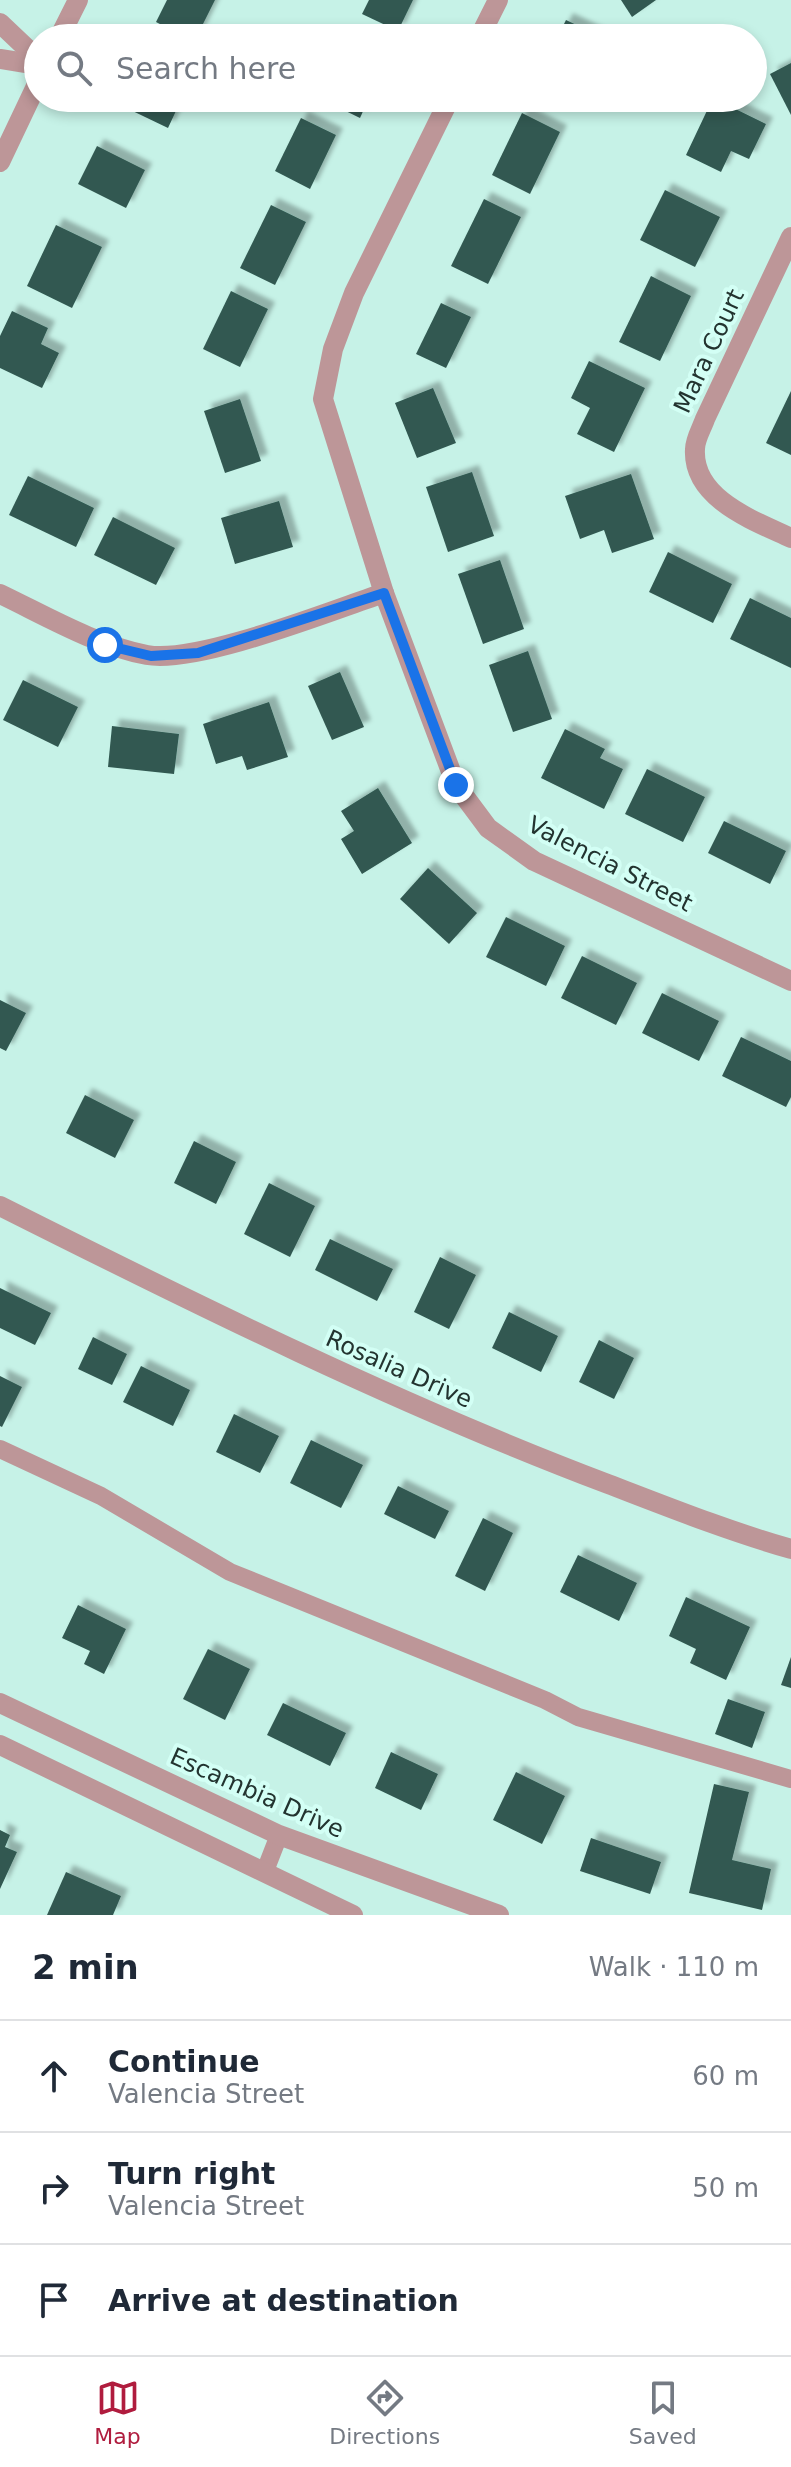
<!DOCTYPE html>
<meta charset="utf-8">
<style>
:root{--surface:#fff;--page:#f6f6f7;--text:#1f2937;--muted:#747a83;--line:#e0e1e3;--accent:#b01c3e}
body{margin:0;font-family:"DejaVu Sans",sans-serif;background:var(--page);color:var(--text)}
.stop{position:absolute;width:24px;height:24px;margin:-18px;border:6px solid #1a73e8;border-radius:50%;background:#fff}
.stop.end{background:#1a73e8;border-color:#fff;box-shadow:0 2px 8px #0008}
.list{margin:0;padding:0;list-style:none}
h2{display:flex;justify-content:space-between;align-items:center;height:104px;margin:0;padding:0 32px;font-size:34px}
h2 small{font-size:26px;font-weight:400;color:var(--muted)}
.list li{display:grid;grid-template-columns:52px 1fr auto;gap:24px;align-items:center;box-sizing:border-box;height:112px;padding:0 32px;border-top:2px solid var(--line)}
.list b{display:block;font-size:30px;white-space:nowrap}
.list p{margin:0;font-size:26px;white-space:nowrap;color:var(--muted)}
.list em{font-size:26px;font-style:normal;color:var(--muted)}
.icon{flex:none;width:44px;height:44px;fill:none;stroke:currentColor;stroke-width:2;stroke-linecap:round;stroke-linejoin:round}
.map{position:relative;flex:none;width:791px;height:1915px;overflow:hidden}
.search{position:absolute;background:var(--surface);box-shadow:0 4px 12px #0003;left:24px;right:24px;top:24px;height:88px;display:flex;align-items:center;gap:20px;box-sizing:border-box;padding:0 28px;border-radius:44px;color:var(--muted);font-size:30px}
.sheet{height:440px;background:var(--surface)}
nav{display:flex;justify-content:space-around;align-items:center;box-sizing:border-box;height:112px;border-top:2px solid var(--line);background:var(--surface);font-size:22px;color:var(--muted)}
nav a{display:grid;justify-items:center;gap:4px}
nav .on{color:var(--accent)}
.map>svg:first-child{display:block}
</style>
<div class="map">
<svg width="791" height="1915" viewBox="0 0 791 1915">
<defs>
<filter id="shadow"><feDropShadow dx="7" dy="-7" stdDeviation="2" flood-color="#0004"/></filter>
</defs>
<rect width="100%" height="100%" fill="#c6f2e7"/>
<g fill="#315951" filter="url(#shadow)">
<polygon points="167,0 215,0 196,38 187,38 156,22"/>
<polygon points="369,0 413,0 398,31 362,14"/>
<polygon points="621,0 656,0 632,17"/>
<polygon points="566,20 604,38 557,38"/>
<polygon points="791,63 791,115 770,74"/>
<polygon points="121,98 182,98 168,128 118,104"/>
<polygon points="319,98 369,98 360,118"/>
<polygon points="713,98 766,124 749,159 731,151 721,172 686,155"/>
<polygon points="522,113 560,132 530,194 492,175"/>
<polygon points="301,118 336,135 310,189 275,171"/>
<polygon points="97,146 145,170 126,208 78,184"/>
<polygon points="665,190 720,217 695,267 640,240"/>
<polygon points="484,199 521,217 488,284 451,266"/>
<polygon points="271,205 306,222 275,285 240,268"/>
<polygon points="56,225 102,247 72,308 27,286"/>
<polygon points="651,276 691,296 660,361 619,342"/>
<polygon points="231,291 268,309 240,367 203,349"/>
<polygon points="441,303 471,317 446,368 416,354"/>
<polygon points="12,311 48,328 41,344 59,353 42,388 0,368 0,336"/>
<polygon points="589,361 645,388 614,452 577,434 590,408 571,398"/>
<polygon points="433,388 456,443 417,458 395,403"/>
<polygon points="791,391 791,455 766,443"/>
<polygon points="240,399 261,461 225,473 204,411"/>
<polygon points="472,472 494,536 448,552 426,487"/>
<polygon points="631,474 654,539 612,553 604,530 580,539 565,496"/>
<polygon points="28,476 94,508 76,547 9,515"/>
<polygon points="279,501 293,547 235,564 221,518"/>
<polygon points="113,517 175,548 156,585 94,555"/>
<polygon points="668,552 732,584 713,623 649,592"/>
<polygon points="500,560 524,629 483,644 458,574"/>
<polygon points="750,598 791,618 791,668 730,639"/>
<polygon points="528,651 552,719 513,732 489,665"/>
<polygon points="340,672 364,727 332,740 308,686"/>
<polygon points="23,680 78,707 58,747 3,720"/>
<polygon points="269,702 288,757 247,770 242,756 216,764 203,724"/>
<polygon points="112,726 179,734 174,774 108,767"/>
<polygon points="565,729 605,749 600,758 623,769 604,809 541,778"/>
<polygon points="647,769 705,797 683,842 625,814"/>
<polygon points="378,788 412,843 362,874 341,839 354,831 341,811"/>
<polygon points="724,821 786,851 770,884 708,853"/>
<polygon points="428,868 477,913 449,944 400,899"/>
<polygon points="506,917 565,946 546,986 486,957"/>
<polygon points="582,956 637,983 616,1025 561,998"/>
<polygon points="662,993 719,1021 699,1061 642,1033"/>
<polygon points="0,1000 26,1013 6,1051 0,1048"/>
<polygon points="741,1037 791,1061 791,1097 786,1107 722,1076"/>
<polygon points="85,1095 134,1120 115,1158 66,1133"/>
<polygon points="194,1141 236,1162 216,1204 174,1183"/>
<polygon points="269,1183 315,1206 290,1257 244,1234"/>
<polygon points="330,1239 393,1269 377,1301 315,1270"/>
<polygon points="440,1257 476,1275 449,1329 414,1312"/>
<polygon points="0,1288 51,1313 35,1345 0,1328"/>
<polygon points="509,1312 558,1336 541,1372 492,1348"/>
<polygon points="93,1337 127,1354 112,1385 78,1369"/>
<polygon points="599,1340 634,1358 614,1399 579,1382"/>
<polygon points="141,1366 190,1390 173,1426 123,1402"/>
<polygon points="0,1376 22,1387 2,1427 0,1426"/>
<polygon points="234,1414 279,1436 260,1473 216,1452"/>
<polygon points="311,1440 363,1465 341,1508 290,1483"/>
<polygon points="398,1486 449,1511 435,1539 384,1514"/>
<polygon points="483,1518 513,1533 485,1591 455,1576"/>
<polygon points="578,1555 637,1583 619,1621 560,1592"/>
<polygon points="686,1597 750,1627 726,1680 690,1663 696,1649 669,1636"/>
<polygon points="78,1605 126,1629 104,1674 84,1664 90,1651 62,1638"/>
<polygon points="208,1649 250,1669 225,1720 183,1699"/>
<polygon points="791,1657 791,1688 781,1685"/>
<polygon points="728,1699 765,1712 752,1748 715,1734"/>
<polygon points="283,1703 346,1733 330,1766 267,1735"/>
<polygon points="391,1752 438,1774 421,1810 375,1788"/>
<polygon points="516,1772 565,1796 542,1844 493,1820"/>
<polygon points="714,1784 749,1792 732,1860 771,1869 762,1910 689,1893"/>
<polygon points="0,1830 10,1835 5,1847 17,1852 0,1889"/>
<polygon points="591,1838 661,1862 650,1894 580,1871"/>
<polygon points="66,1872 121,1896 113,1915 47,1915"/>
</g>
<g fill="none" stroke-linecap="round" stroke-linejoin="round">
<g stroke="#bd9698" stroke-width="18">
<polyline points="0,1449 101,1496 230,1572 545,1700 578,1717 791,1779"/>
<polyline points="265,1871 279,1835"/>
</g>
<g stroke="#bd9698" stroke-width="20">
<polyline points="0,23 38,59"/>
<polyline points="59,38 78,0"/>
<polyline points="479,38 498,0"/>
<polyline points="0,59 38,65"/>
<polyline points="450,98 354,293 333,349 323,399 384,593 456,785 488,828 534,861 791,981"/>
<polyline points="0,162 38,82"/>
<path d="M791 237 705 419C702 428 695 439 695 449 692 499 755 521 791 538"/>
<path d="M0 594C48 617 95 645 147 655 198 664 330 611 384 593"/>
<path d="M0 1206C199 1306 399 1405 608 1484 668 1507 728 1531 791 1549"/>
<polyline points="0,1703 279,1835 499,1915"/>
<polyline points="0,1745 353,1915"/>
</g>
</g>
<g fill="none" stroke-linecap="round" stroke-linejoin="round">
<polyline stroke="#1a73e8" stroke-width="10" points="105,645 151,656 198,653 384,593 456,785"/>
</g>
<g text-anchor="middle" dominant-baseline="central" stroke-width="8" stroke-linejoin="round" paint-order="stroke">
<g font-size="24" fill="#233430" stroke="#d3fff5">
<text transform="translate(709 351) rotate(-65)">Mara Court</text>
<text transform="translate(610 864) rotate(27)">Valencia Street</text>
<text transform="translate(399 1369) rotate(24)">Rosalia Drive</text>
<text transform="translate(257 1793) rotate(24)">Escambia Drive</text>
</g>
</g>
</svg>
<div class="stop" style="left:105px;top:645px"></div>
<div class="stop end" style="left:456px;top:785px"></div>
<div class="search"><svg class="icon" aria-label="search" viewBox="0 0 24 24"><circle cx="10" cy="10" r="6"/><path d="M15 15l6 6"/></svg>Search here</div>
</div>
<section class="sheet">
<h2>2 min<small>Walk · 110 m</small></h2>
<ul class="list">
<li><svg class="icon" aria-label="ahead" viewBox="0 0 24 24"><path d="M12 20V5M6 11l6-6 6 6"/></svg><div><b>Continue</b><p>Valencia Street</p></div><em>60 m</em></li>
<li><svg class="icon" aria-label="right" viewBox="0 0 24 24"><path d="M7 20v-9h11M14 6l5 5-5 5"/></svg><div><b>Turn right</b><p>Valencia Street</p></div><em>50 m</em></li>
<li><svg class="icon" aria-label="arrive" viewBox="0 0 24 24"><path d="M6 21V4h12l-3 4 3 4H6"/></svg><div><b>Arrive at destination</b></div></li>
</ul>
</section>
<nav>
<a class="on"><svg class="icon" aria-label="map" viewBox="0 0 24 24"><path d="M3 6l6-2 6 2 6-2v14l-6 2-6-2-6 2zM9 4v14M15 6v14"/></svg>Map</a>
<a><svg class="icon" aria-label="directions" viewBox="0 0 24 24"><path d="M12 3l9 9-9 9-9-9zM9 14v-3h6M13 9l2 2-2 2"/></svg>Directions</a>
<a><svg class="icon" aria-label="saved" viewBox="0 0 24 24"><path d="M7 4h10v16l-5-4-5 4z"/></svg>Saved</a>
</nav>
